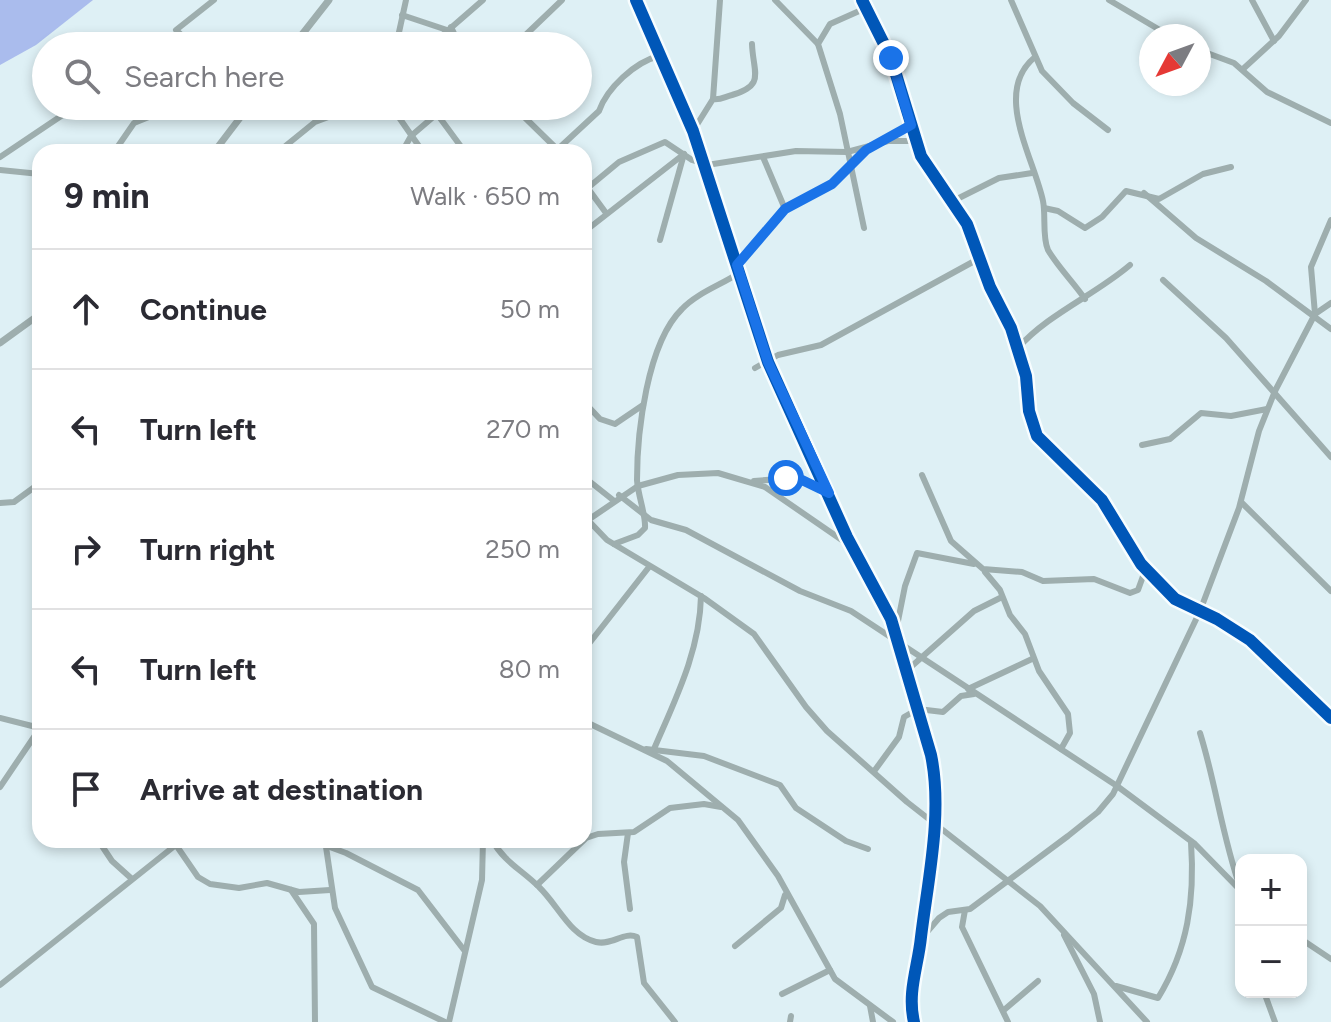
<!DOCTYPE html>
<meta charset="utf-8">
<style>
:root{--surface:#fff;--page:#f2f2f3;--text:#2b2b33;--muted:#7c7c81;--line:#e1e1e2}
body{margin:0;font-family:Figtree,sans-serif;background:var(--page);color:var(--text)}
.controls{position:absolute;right:24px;bottom:24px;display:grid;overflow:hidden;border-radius:16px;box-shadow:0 4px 12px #0003}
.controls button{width:72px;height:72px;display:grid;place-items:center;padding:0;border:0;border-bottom:2px solid var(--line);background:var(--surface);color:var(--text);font:40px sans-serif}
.compass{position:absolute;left:1139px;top:24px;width:72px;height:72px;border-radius:50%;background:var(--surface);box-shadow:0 4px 12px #0003;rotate:229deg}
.stop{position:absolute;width:24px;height:24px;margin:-18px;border:6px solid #1a73e8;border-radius:50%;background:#fff}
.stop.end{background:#1a73e8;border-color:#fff;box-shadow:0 2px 8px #0008}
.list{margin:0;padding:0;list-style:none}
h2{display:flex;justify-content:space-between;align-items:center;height:104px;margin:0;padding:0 32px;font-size:34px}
h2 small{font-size:26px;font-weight:400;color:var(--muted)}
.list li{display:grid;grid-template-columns:52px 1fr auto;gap:24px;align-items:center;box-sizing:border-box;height:120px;padding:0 32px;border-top:2px solid var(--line)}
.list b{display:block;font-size:30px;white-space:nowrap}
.list em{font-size:26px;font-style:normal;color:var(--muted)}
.icon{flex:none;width:44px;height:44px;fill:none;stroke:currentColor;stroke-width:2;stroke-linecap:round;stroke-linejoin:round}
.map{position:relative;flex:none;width:1331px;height:1022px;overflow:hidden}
.search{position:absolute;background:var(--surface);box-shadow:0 4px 12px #0003;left:32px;top:32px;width:560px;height:88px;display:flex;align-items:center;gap:20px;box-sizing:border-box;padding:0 28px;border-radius:44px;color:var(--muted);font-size:30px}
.panel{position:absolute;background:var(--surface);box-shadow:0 4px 12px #0003;left:32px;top:144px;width:560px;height:704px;border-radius:24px}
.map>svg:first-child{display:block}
</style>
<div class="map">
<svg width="1331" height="1022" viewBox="0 0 1331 1022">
<rect width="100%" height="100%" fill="#def0f5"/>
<polygon fill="#aabced" points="0,0 93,0 36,45 0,65"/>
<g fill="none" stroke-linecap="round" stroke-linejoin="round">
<g stroke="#9eaeae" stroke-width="6">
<path d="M636 0 693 131 768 362 847 537 891 619 931 755C943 813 928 879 921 937 918 967 907 992 914 1022"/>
<polyline points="775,0 818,44"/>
<polyline points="862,0 891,58 921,156 967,224 990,287 1011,328 1026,376 1029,411 1037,436 1102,500 1141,564 1175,599 1217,619 1250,640 1331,718"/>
<polyline points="1011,0 1042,71 1073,103 1108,130"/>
<polyline points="1109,0 1170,36"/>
<polyline points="1252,0 1274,41"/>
<polyline points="402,15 447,30"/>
<polyline points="451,27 460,46"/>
<polyline points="193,46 176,30 214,0"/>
<polyline points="396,46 406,0"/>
<polyline points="430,46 483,0"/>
<polyline points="514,46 562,0"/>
<polyline points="1199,50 1234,63 1267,92 1331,123"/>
<path d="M1035 57C992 92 1034 158 1043 201 1046 215 1042 237 1048 250 1058 267 1074 283 1085 299"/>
<polyline points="1243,69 1279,36 1306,0"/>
<path d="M713 99C721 100 724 97 732 95 766 85 753 73 752 44"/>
<polyline points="391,106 423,152"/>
<polyline points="513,106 559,151"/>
<polyline points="437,114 465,152"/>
<polyline points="693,131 713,99 720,0"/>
<polyline points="882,140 911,125"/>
<path d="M558 149 599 111C607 88 635 62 659 56"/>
<polyline points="114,152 134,123 176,106"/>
<polyline points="278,152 315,122 358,106"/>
<polyline points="402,152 411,136 446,106"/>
<polyline points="0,157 76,106"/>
<polyline points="763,157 785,209"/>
<polyline points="0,170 40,174"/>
<polyline points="584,183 606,213"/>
<polyline points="584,191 619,162 665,142 692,160 707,165 796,151 847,152 888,141 916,141"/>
<polyline points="1144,193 1196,238 1266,281 1331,329"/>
<polyline points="953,201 999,178 1032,173"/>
<polyline points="1044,208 1058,211 1085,228 1102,217 1126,191 1159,199 1203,174 1231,167"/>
<polyline points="864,228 840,114 818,44 830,24 866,8"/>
<polyline points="584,232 684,154"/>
<polyline points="660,240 684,154"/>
<polyline points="737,265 785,209 832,184 869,148"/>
<polyline points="1163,280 1226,338 1331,457"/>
<polyline points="1315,314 1311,267 1331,220"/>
<path d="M1018 348C1048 314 1095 295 1130 265"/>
<polyline points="755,368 778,355 821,345 980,258"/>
<polyline points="584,376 587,385 584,393"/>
<polyline points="584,402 600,419 615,424 643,405"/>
<polyline points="1142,445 1170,439 1201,413 1231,416 1267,409"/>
<polyline points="922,475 951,541 983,569 1022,572 1043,581 1094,579 1130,593 1138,590 1146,568"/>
<polyline points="584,477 613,500"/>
<polyline points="754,481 792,478 827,492"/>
<polyline points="619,495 651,520 686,530 800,591 851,611 1117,786 1195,844 1241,891"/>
<polyline points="1241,502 1331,591"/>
<polyline points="0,503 14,502 40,483"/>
<polyline points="584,516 607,540 704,598 754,634 806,707 827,731 907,802 1040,906 1147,1022"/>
<polyline points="588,520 638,486 678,475 718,473 765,487 852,547"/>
<path d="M614 544 638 535 645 528C646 515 638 496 637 480 637 433 647 343 682 309 697 293 721 285 739 273"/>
<polyline points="985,572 1000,590 1010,615 1025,634 1039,671 1068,714 1070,733 1061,749"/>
<polyline points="896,631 905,586 917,553 974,564"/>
<polyline points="584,650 649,567"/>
<polyline points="904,673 974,611 1002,597"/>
<polyline points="968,689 1032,659"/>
<polyline points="0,718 40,728"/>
<polyline points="584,721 667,761 738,820 778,876 835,979 893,1022"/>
<path d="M1200 733C1216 784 1222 836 1240 887"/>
<polyline points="646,749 704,756 780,785 796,808 846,841 868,849"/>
<path d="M654 749C675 700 700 651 701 596"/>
<polyline points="875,770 899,737 904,717 918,709 943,712 961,696 974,694"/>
<polyline points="0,787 40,728"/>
<polyline points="628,833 624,862 630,909"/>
<polyline points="98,840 112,861 132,879"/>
<polyline points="311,840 346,853 418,890 464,950"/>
<polyline points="325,840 335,908 372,987 445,1022"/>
<path d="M492 840C504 862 522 870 539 887 558 905 570 936 596 942 612 946 624 931 637 937L644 983 675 1022"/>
<polyline points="176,845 198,877 210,884 239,888 267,883 299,892 330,890"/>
<polyline points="537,885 586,838 598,834 634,832 670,808 704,804 721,807"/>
<polyline points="291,890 314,924 315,1022"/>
<polyline points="965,910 962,927 1008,1022"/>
<polyline points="1064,935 1094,994 1100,1022"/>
<polyline points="921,939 939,918 948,912 970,909 1068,836 1098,812 1113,794 1200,611 1239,508 1259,431 1275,391 1315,314 1331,303"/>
<polyline points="1301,939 1331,959"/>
<polyline points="735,946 781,908 785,895"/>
<polyline points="0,985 182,840"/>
<path d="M1116 986 1158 998C1188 949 1195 899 1191 842"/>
<polyline points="1264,992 1275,1022"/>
<polyline points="782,994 830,970"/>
<polyline points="870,1006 873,1022"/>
<polyline points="1004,1010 1038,981"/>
<polyline points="449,1022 482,880 483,840"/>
<polyline points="790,1022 791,1016"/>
</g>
<g stroke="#9eaeae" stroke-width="7">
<polyline points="293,46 329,0"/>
<polyline points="214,152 249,106"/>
<polyline points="0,343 40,314"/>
</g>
<g stroke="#f7fdff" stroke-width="17">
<g id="cycleway">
<path d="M636 0 693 131 768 362 847 537 891 619 931 755C943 813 928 879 921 937 918 967 907 992 914 1022"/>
<polyline points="862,0 891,58 921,156 967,224 990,287 1011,328 1026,376 1029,411 1037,436 1102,500 1141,564 1175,599 1217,619 1250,640 1331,718"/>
</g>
</g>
<use href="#cycleway" stroke="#0057b8" stroke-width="12"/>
</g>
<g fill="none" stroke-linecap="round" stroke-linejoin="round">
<polyline stroke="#1a73e8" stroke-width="10" points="786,478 802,480 829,493 768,362 737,265 785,209 832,184 866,150 911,125 891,58"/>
</g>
</svg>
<div class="controls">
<button>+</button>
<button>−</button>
</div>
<svg class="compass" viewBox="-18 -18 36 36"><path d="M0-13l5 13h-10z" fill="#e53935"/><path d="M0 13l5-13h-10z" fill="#7c7c81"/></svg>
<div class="stop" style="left:786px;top:478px"></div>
<div class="stop end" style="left:891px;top:58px"></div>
<div class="search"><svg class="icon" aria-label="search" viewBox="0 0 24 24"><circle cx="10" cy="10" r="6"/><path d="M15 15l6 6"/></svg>Search here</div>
<section class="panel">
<h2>9 min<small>Walk · 650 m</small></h2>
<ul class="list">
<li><svg class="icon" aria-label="ahead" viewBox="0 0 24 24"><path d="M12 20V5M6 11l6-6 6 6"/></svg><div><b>Continue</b></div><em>50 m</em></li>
<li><svg class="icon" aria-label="left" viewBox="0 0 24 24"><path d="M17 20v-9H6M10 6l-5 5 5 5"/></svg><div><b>Turn left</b></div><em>270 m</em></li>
<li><svg class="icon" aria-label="right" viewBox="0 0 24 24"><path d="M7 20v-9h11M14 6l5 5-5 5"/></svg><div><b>Turn right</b></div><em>250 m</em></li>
<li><svg class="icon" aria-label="left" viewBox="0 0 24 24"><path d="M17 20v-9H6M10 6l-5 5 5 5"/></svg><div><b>Turn left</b></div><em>80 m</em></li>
<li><svg class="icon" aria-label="arrive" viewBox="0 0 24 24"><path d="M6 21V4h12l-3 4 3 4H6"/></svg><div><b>Arrive at destination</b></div></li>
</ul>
</section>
</div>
